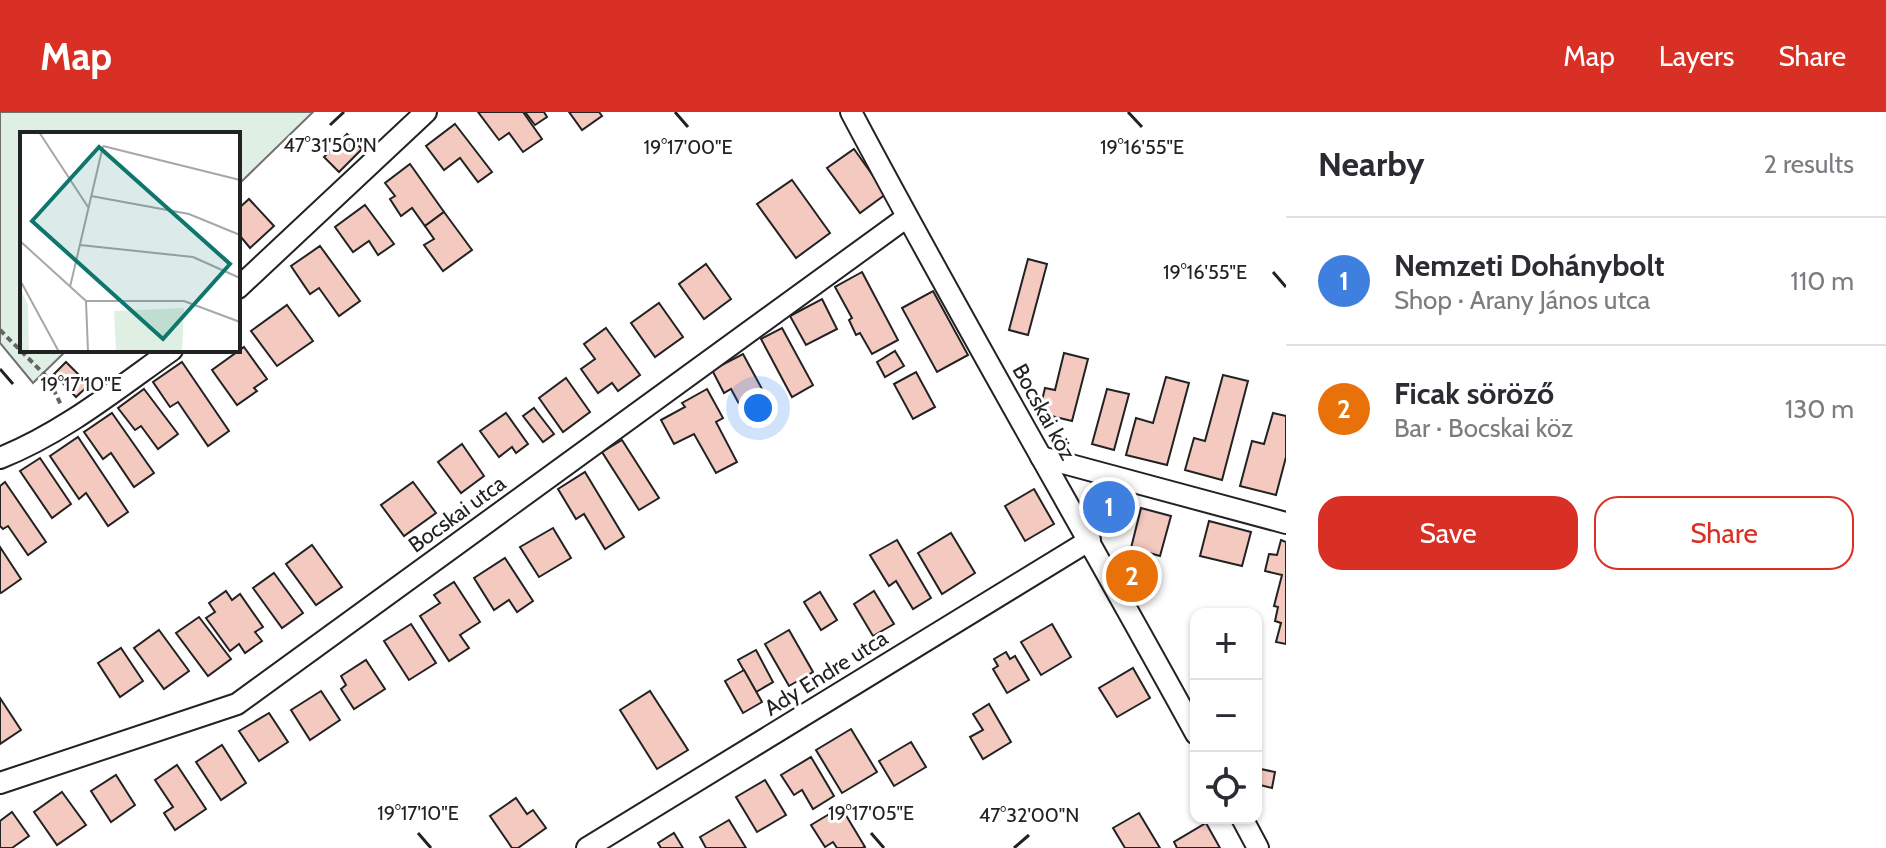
<!DOCTYPE html>
<meta charset="utf-8">
<style>
:root{--surface:#fff;--page:#f2f2f3;--text:#2b2b33;--muted:#7c7c81;--line:#e1e1e2;--accent:#d93025}
body{margin:0;font-family:Cabin,sans-serif;background:var(--page);color:var(--text)}
.controls{position:absolute;right:24px;bottom:24px;display:grid;overflow:hidden;border-radius:16px;box-shadow:0 2px 6px #0004}
.controls button{width:72px;height:72px;display:grid;place-items:center;padding:0;border:0;border-bottom:2px solid var(--line);background:var(--surface);color:var(--text);font:40px sans-serif}
.you{position:absolute;left:758px;top:296px;width:28px;height:28px;margin:-20px;border:6px solid #fff;border-radius:50%;background:#1a73e8;box-shadow:0 0 0 12px #1a73e833}
.badge{display:grid;place-items:center;width:52px;height:52px;border-radius:50%;background:var(--accent);color:#fff;font-size:26px;font-weight:700}
.pin{position:absolute;translate:-50% -50%;border:4px solid #fff;box-shadow:0 2px 8px #0006}
.list{margin:0;padding:0;list-style:none}
h2{display:flex;justify-content:space-between;align-items:center;height:104px;margin:0;padding:0 32px;font-size:34px}
h2 small{font-size:26px;font-weight:400;color:var(--muted)}
.list li{display:grid;grid-template-columns:52px 1fr auto;gap:24px;align-items:center;box-sizing:border-box;height:128px;padding:0 32px;border-top:2px solid var(--line)}
.list b{display:block;font-size:30px;white-space:nowrap}
.list p{margin:0;font-size:26px;white-space:nowrap;color:var(--muted)}
.list em{font-size:26px;font-style:normal;color:var(--muted)}
.actions{display:flex;gap:16px;padding:24px 32px}
.actions a{flex:1;padding:18px 0;border:2px solid var(--accent);border-radius:24px;text-align:center;font-size:28px;color:var(--accent)}
.actions .main{background:var(--accent);color:#fff}
.icon{flex:none;width:44px;height:44px;fill:none;stroke:currentColor;stroke-width:2;stroke-linecap:round;stroke-linejoin:round}
.map{position:relative;flex:none;width:1286px;height:736px;overflow:hidden}
header{display:flex;align-items:center;gap:48px;box-sizing:border-box;height:112px;padding:0 40px;background:var(--accent);color:#fff}
header strong{font-size:38px}
nav{display:flex;gap:44px;margin-inline-start:auto;font-size:28px}
main{display:flex}
aside{flex:1;background:var(--surface)}
.map>svg:first-child{display:block}
</style>
<header>
<strong>Map</strong>
<nav><a>Map</a><a>Layers</a><a>Share</a></nav>
</header>
<main>
<div class="map">
<svg width="1286" height="736" viewBox="0 0 1286 736">
<rect width="100%" height="100%" fill="#fff"/>
<polygon fill="#e0efe3" stroke="#6f6f6f" stroke-width="2" points="0,0 313,0 238,73 238,22 22,22 22,238 67,238 33,271 0,231"/>
<g fill="#f3c9c0" stroke="#222" stroke-width="2">
<polygon points="478,0 523,0 542,27 523,40 509,21 499,28"/>
<polygon points="525,0 544,0 547,5 535,13"/>
<polygon points="569,0 599,0 602,4 582,18"/>
<polygon points="455,12 492,60 478,70 460,46 444,58 426,34"/>
<polygon points="347,22 362,37 339,60 324,45"/>
<polygon points="854,37 886,82 860,101 827,56"/>
<polygon points="410,52 444,100 425,114 412,96 401,104 390,87 395,84 385,71"/>
<polygon points="792,68 830,121 796,146 757,92"/>
<polygon points="249,87 274,114 250,136 241,125 238,128 238,97"/>
<polygon points="365,93 394,132 378,143 369,129 353,140 335,115"/>
<polygon points="444,100 472,138 443,159 424,133 434,127 425,114"/>
<polygon points="320,134 360,189 339,204 319,176 310,182 291,154"/>
<polygon points="1028,147 1047,152 1028,223 1009,218"/>
<polygon points="706,152 731,187 704,207 679,172"/>
<polygon points="862,160 898,228 872,242 860,221 856,223 849,208 852,206 835,175"/>
<polygon points="933,179 968,243 937,260 902,196"/>
<polygon points="822,187 837,217 806,233 790,204"/>
<polygon points="659,191 683,225 655,245 631,211"/>
<polygon points="287,193 313,229 277,254 251,219"/>
<polygon points="606,216 640,263 618,279 612,271 598,281 581,257 595,247 584,232"/>
<polygon points="782,216 813,273 792,285 761,227"/>
<polygon points="244,235 267,267 254,276 257,279 237,293 212,258"/>
<polygon points="895,239 904,254 885,265 877,250"/>
<polygon points="1064,241 1088,247 1072,309 1039,301 1045,276 1055,278"/>
<polygon points="743,242 775,301 751,314 731,277 724,281 712,258"/>
<polygon points="66,250 89,273 76,285 54,262"/>
<polygon points="182,250 229,319 208,334 178,290 170,295 153,270"/>
<polygon points="916,260 935,295 913,307 894,272"/>
<polygon points="1223,263 1248,269 1222,368 1185,358 1194,326 1205,329"/>
<polygon points="1166,265 1189,271 1167,353 1126,343 1136,306 1153,311"/>
<polygon points="566,266 590,300 563,320 539,286"/>
<polygon points="144,277 178,322 158,337 141,314 135,318 118,296"/>
<polygon points="707,277 723,306 716,310 737,350 716,361 694,322 674,332 661,308 685,295 682,291"/>
<polygon points="1107,277 1129,282 1114,338 1092,332"/>
<polygon points="534,296 554,322 543,330 523,304"/>
<polygon points="112,301 154,361 134,375 111,341 103,347 84,320"/>
<polygon points="506,301 528,332 516,341 512,335 499,345 480,319"/>
<polygon points="1273,301 1286,304 1286,345 1276,383 1240,374 1252,329 1264,332"/>
<polygon points="78,325 128,400 108,414 86,381 79,387 50,344"/>
<polygon points="622,328 659,386 639,398 602,340"/>
<polygon points="462,332 484,364 461,381 438,350"/>
<polygon points="40,346 71,392 52,406 20,359"/>
<polygon points="585,360 624,425 605,437 584,402 576,407 558,377"/>
<polygon points="5,370 46,430 28,443 8,414 3,417 0,414 0,374"/>
<polygon points="413,370 436,401 404,424 381,393"/>
<polygon points="1034,377 1054,412 1025,429 1005,394"/>
<polygon points="1141,396 1171,404 1160,444 1131,436"/>
<polygon points="1209,409 1251,420 1242,454 1200,444"/>
<polygon points="553,416 571,446 539,465 520,435"/>
<polygon points="951,421 975,461 942,482 918,441"/>
<polygon points="897,428 931,486 913,497 896,469 889,474 870,443"/>
<polygon points="1281,428 1286,430 1286,532 1276,530 1281,511 1275,509 1278,495 1274,494 1282,463 1265,459 1269,442 1277,443"/>
<polygon points="312,433 342,475 316,493 286,452"/>
<polygon points="0,435 21,467 1,481 0,480"/>
<polygon points="505,446 533,489 517,500 509,488 494,498 474,466"/>
<polygon points="274,461 303,501 282,516 253,476"/>
<polygon points="454,470 480,510 460,523 469,536 449,549 420,504 440,491 434,483"/>
<polygon points="226,479 232,488 240,482 263,515 255,520 262,529 245,541 239,532 230,539 206,506 215,500 209,491"/>
<polygon points="874,479 894,512 873,524 854,492"/>
<polygon points="820,480 837,508 821,518 804,490"/>
<polygon points="199,505 231,547 208,564 176,521"/>
<polygon points="411,512 436,551 409,568 384,529"/>
<polygon points="1052,512 1071,545 1041,563 1021,530"/>
<polygon points="159,518 189,559 164,577 134,536"/>
<polygon points="789,518 813,560 789,574 765,532"/>
<polygon points="121,536 143,569 120,585 98,551"/>
<polygon points="756,538 773,570 756,580 738,548"/>
<polygon points="1006,540 1010,547 1015,544 1029,568 1007,581 993,557 998,554 994,547"/>
<polygon points="366,548 385,577 354,597 341,577 346,573 341,564"/>
<polygon points="1133,556 1150,586 1117,605 1099,576"/>
<polygon points="744,558 762,590 743,601 725,569"/>
<polygon points="321,579 340,608 310,628 291,598"/>
<polygon points="650,579 688,638 657,657 620,598"/>
<polygon points="0,586 21,618 0,632"/>
<polygon points="989,592 1011,630 983,647 970,625 983,618 973,602"/>
<polygon points="269,601 288,630 259,649 239,619"/>
<polygon points="851,617 877,660 842,681 816,638"/>
<polygon points="911,630 926,655 894,674 879,649"/>
<polygon points="222,633 246,671 221,688 196,650"/>
<polygon points="811,645 834,684 813,697 802,678 794,683 781,663"/>
<polygon points="177,653 206,697 175,718 164,701 173,695 155,668"/>
<polygon points="1256,656 1275,660 1272,676 1256,672"/>
<polygon points="116,663 135,693 111,710 91,679"/>
<polygon points="765,668 786,703 757,720 736,685"/>
<polygon points="62,680 86,713 57,733 34,700"/>
<polygon points="516,686 527,702 533,698 546,716 518,736 512,736 490,704"/>
<polygon points="841,695 865,735 862,736 837,736 833,730 825,735 811,713"/>
<polygon points="12,700 29,724 12,736 0,736 0,709"/>
<polygon points="1139,701 1160,736 1125,736 1113,716"/>
<polygon points="729,708 746,736 706,736 700,725"/>
<polygon points="1206,711 1220,736 1177,736 1174,730"/>
<polygon points="674,721 683,736 661,736 658,731"/>
</g>
<g fill="none" stroke-linecap="round" stroke-linejoin="round">
<g stroke="#222" stroke-width="24">
<g id="street">
<path d="M851 0C962 210 1082 414 1196 622"/>
<polyline points="238,176 426,0"/>
<polyline points="1041,345 1286,411"/>
<path d="M0 346C63 321 117 277 172 238"/>
<polyline points="0,671 237,592 907,105"/>
<polyline points="1242,706 1258,736"/>
<polyline points="587,736 1090,428"/>
</g>
</g>
<polyline stroke="#646464" stroke-width="4" stroke-dasharray="6 4" stroke-linecap="butt" points="0,218 48,266 61,293"/>
<use href="#street" stroke="#fff" stroke-width="20"/>
</g>
<path fill="none" stroke="#222" stroke-width="3" d="M675 0 688 15M1128 0 1142 15M330 13 344 0M1273 160 1286 175M0 257 13 272M418 721 431 736M871 721 884 736M1014 736 1029 723"/>
<g text-anchor="middle" dominant-baseline="central" stroke-width="6" stroke-linejoin="round" paint-order="stroke">
<g font-size="22" fill="#222" stroke="#fff">
<text transform="translate(1044 300) rotate(61)">Bocskai köz</text>
<text transform="translate(457 402) rotate(-36)">Bocskai utca</text>
<text transform="translate(826 561) rotate(-32)">Ady Endre utca</text>
</g>
</g>
<g transform="translate(20 20)">
<rect width="220" height="220" fill="#fff"/>
<path d="M0 156 8 173 9 220H0ZM164 176 162 220H96L94 179Z" fill="#e0efe3"/>
<path fill="none" stroke="#a7a7a7" stroke-width="2" d="M19 0 68 75M83 14 220 48M71 64 169 82 220 103M0 109 66 169 68 220M60 113 173 125 220 146M0 148 39 220M50 155 83 14M66 169H164L220 190"/>
<path fill="#0f766e" fill-opacity="0.15" stroke="#0f766e" stroke-width="4" d="M79 15 210 132 143 207 12 89Z"/>
<rect width="220" height="220" fill="none" stroke="#222" stroke-width="4"/>
</g>
<g font-size="20" text-anchor="middle" fill="#222" stroke="#fff" stroke-width="6" stroke-linejoin="round" paint-order="stroke">
<text x="330" y="40">47°31'50"N</text>
<text x="688" y="42">19°17'00"E</text>
<text x="1142" y="42">19°16'55"E</text>
<text x="1205" y="167">19°16'55"E</text>
<text x="81" y="279">19°17'10"E</text>
<text x="418" y="708">19°17'10"E</text>
<text x="871" y="708">19°17'05"E</text>
<text x="1029" y="710">47°32'00"N</text>
</g>
</svg>
<div class="controls">
<button>+</button>
<button>−</button>
<button><svg class="icon" aria-label="locate" viewBox="0 0 24 24"><circle cx="12" cy="12" r="6"/><path d="M12 2v4M12 18v4M2 12h4M18 12h4"/></svg></button>
</div>
<div class="you"></div>
<div class="pin badge" style="left:1109px;top:395px;background:#3f7fe0">1</div>
<div class="pin badge" style="left:1132px;top:464px;background:#e8710a">2</div>
</div>
<aside>
<h2>Nearby<small>2 results</small></h2>
<ul class="list">
<li><span class="badge" style="background:#3f7fe0">1</span><div><b>Nemzeti Dohánybolt</b><p>Shop · Arany János utca</p></div><em>110 m</em></li>
<li><span class="badge" style="background:#e8710a">2</span><div><b>Ficak söröző</b><p>Bar · Bocskai köz</p></div><em>130 m</em></li>
</ul>
<div class="actions"><a class="main">Save</a><a>Share</a></div>
</aside>
</main>
